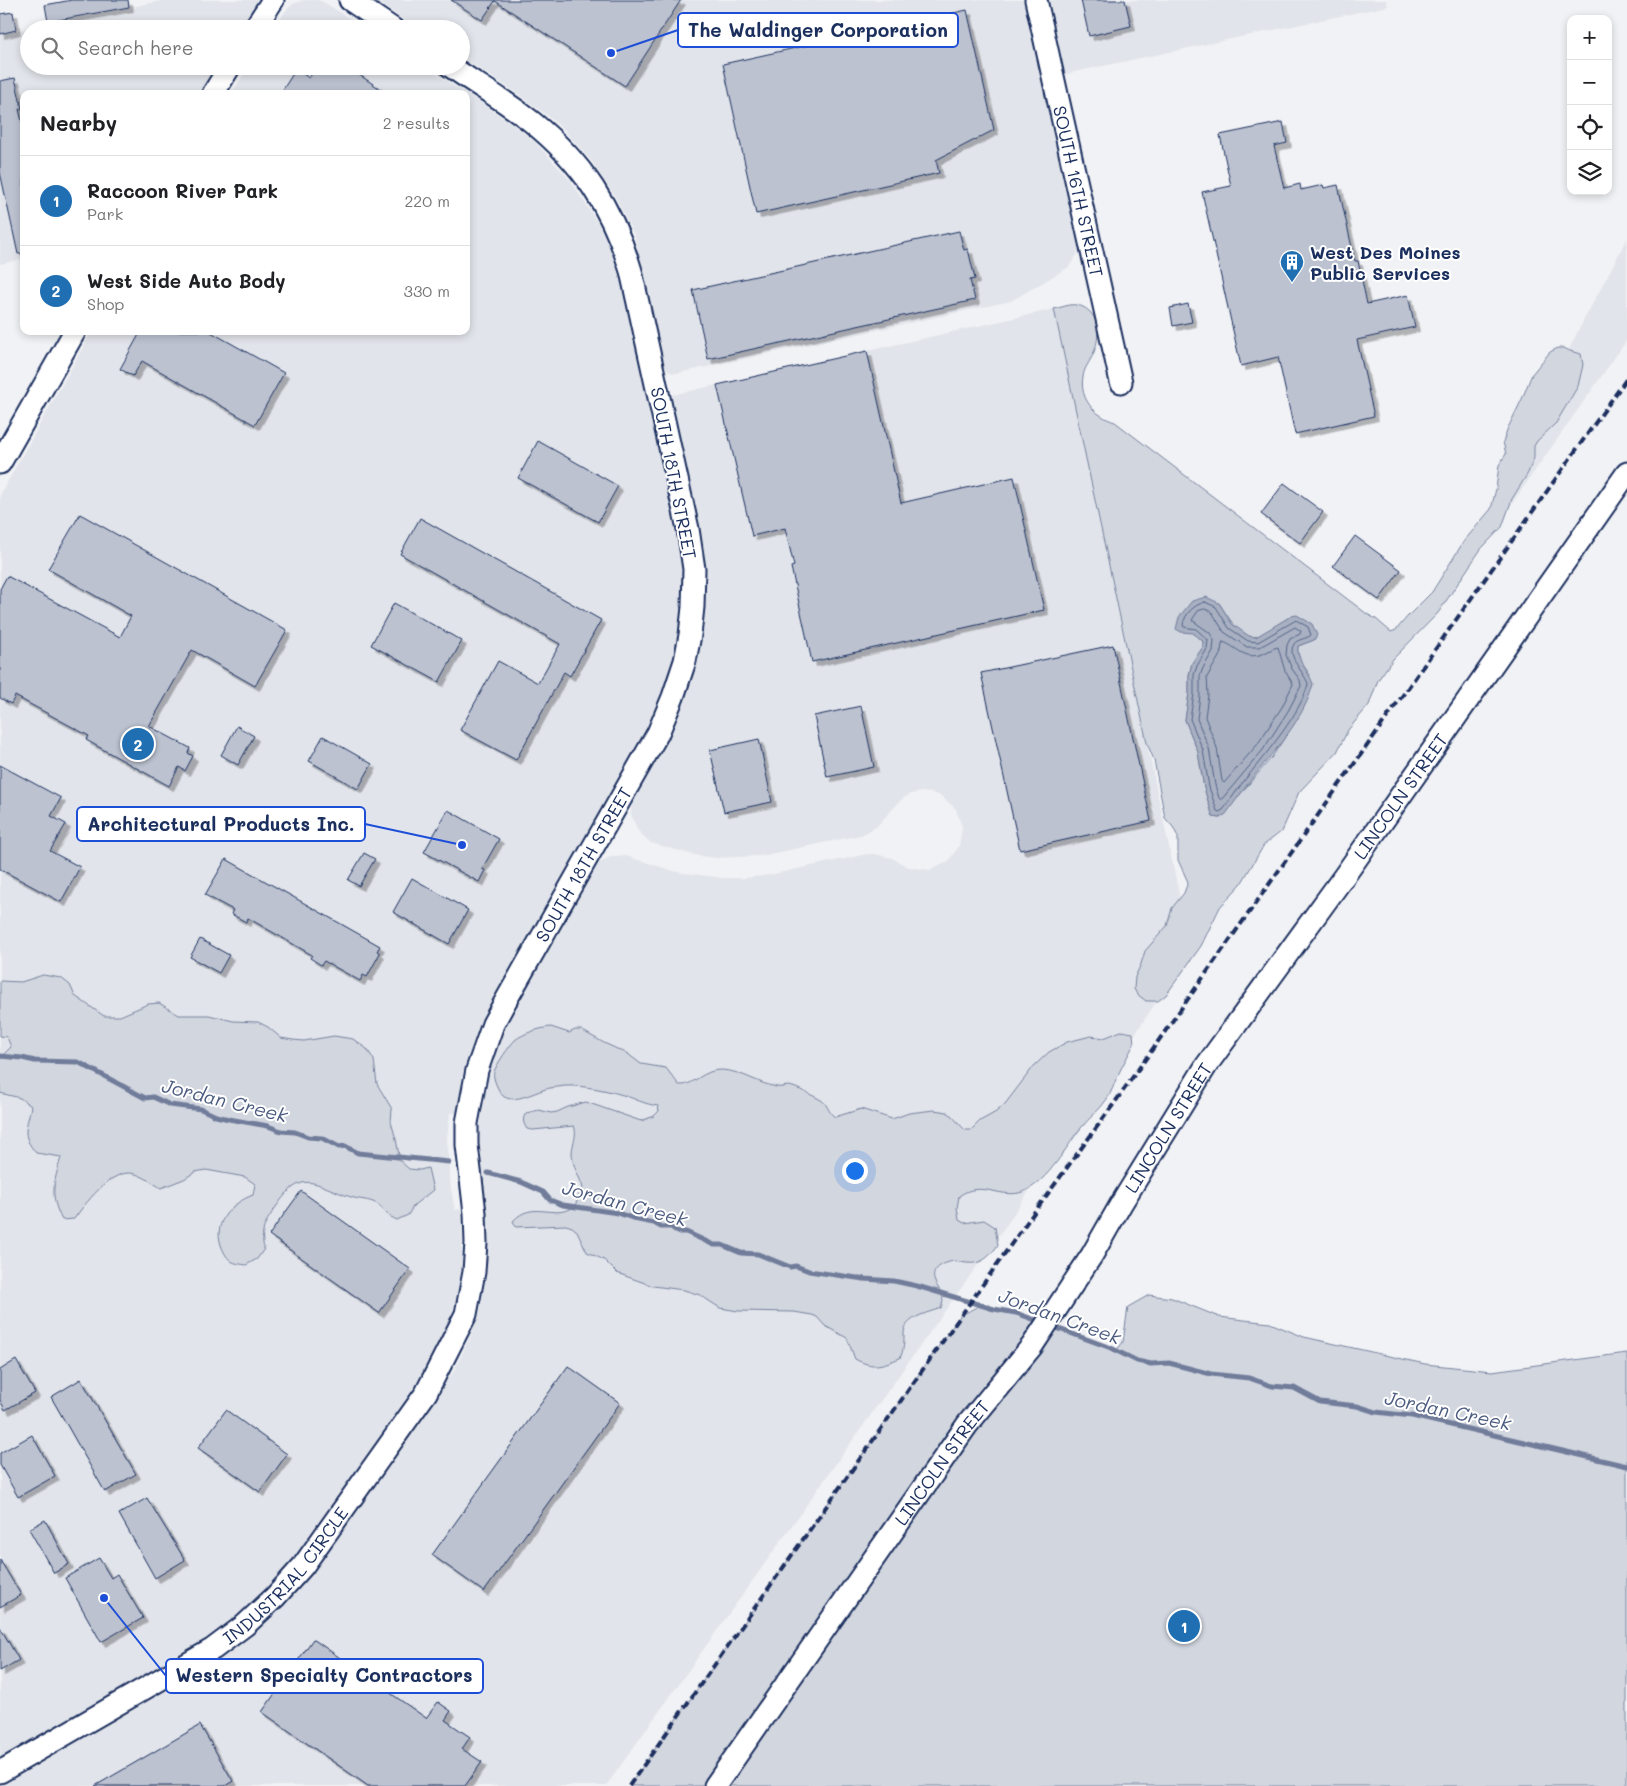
<!DOCTYPE html>
<meta charset="utf-8">
<style>
:root{--surface:#fff;--page:#f2f2f2;--text:#202124;--muted:#757577;--line:#e0e0e0;--accent:#1f6fb2}
body{margin:0;font-family:Mali,sans-serif;background:var(--page);color:var(--text)}
.controls{position:absolute;right:15px;top:15px;display:grid;overflow:hidden;border-radius:10px;box-shadow:0 2px 8px #0003}
.controls button{width:45px;height:45px;display:grid;place-items:center;padding:0;border:0;border-bottom:1px solid var(--line);background:var(--surface);color:var(--text);font:25px sans-serif}
.you{position:absolute;left:854px;top:1170px;width:18px;height:18px;margin:-12px;border:4px solid #fff;border-radius:50%;background:#1a73e8;box-shadow:0 0 0 8px #1a73e833}
.badge{display:grid;place-items:center;width:32px;height:32px;border-radius:50%;background:var(--accent);color:#fff;font-size:16px;font-weight:700}
.pin{position:absolute;translate:-50% -50%;border:2px solid #fff;box-shadow:0 1px 5px #0006}
.list{margin:0;padding:0;list-style:none}
h2{display:flex;justify-content:space-between;align-items:center;height:65px;margin:0;padding:0 20px;font-size:21px}
h2 small{font-size:16px;font-weight:400;color:var(--muted)}
.list li{display:grid;grid-template-columns:32px 1fr auto;gap:15px;align-items:center;box-sizing:border-box;height:90px;padding:0 20px;border-top:1px solid var(--line)}
.list b{display:block;font-size:19px;white-space:nowrap}
.list p{margin:0;font-size:16px;white-space:nowrap;color:var(--muted)}
.list em{font-size:16px;font-style:normal;color:var(--muted)}
.icon{flex:none;width:28px;height:28px;fill:none;stroke:currentColor;stroke-width:2;stroke-linecap:round;stroke-linejoin:round}
.map{position:relative;flex:none;width:1627px;height:1786px;overflow:hidden}
.search{position:absolute;background:var(--surface);box-shadow:0 2px 8px #0003;left:20px;top:20px;width:450px;height:55px;display:flex;align-items:center;gap:12px;box-sizing:border-box;padding:0 18px;border-radius:28px;color:var(--muted);font-size:19px}
.panel{position:absolute;background:var(--surface);box-shadow:0 2px 8px #0003;left:20px;top:90px;width:450px;height:245px;border-radius:10px}
.map>svg:first-child{display:block}
</style>
<div class="map">
<svg width="1627" height="1786" viewBox="0 0 1627 1786">
<defs>
<filter id="shadow"><feDropShadow dx="4.5" dy="4.5" stdDeviation="0" flood-color="#0004"/></filter>
</defs>
<rect width="100%" height="100%" fill="#f1f2f5"/>
<filter id="ink" filterUnits="userSpaceOnUse"><feTurbulence type="fractalNoise" baseFrequency=".02" numOctaves="2"/><feDisplacementMap in="SourceGraphic" scale="10" xChannelSelector="R" yChannelSelector="G"/><feConvolveMatrix kernelMatrix="1 2 1 2 8 2 1 2 1" color-interpolation-filters="sRGB"/></filter>
<g filter="url(#ink)">
<g fill="#e1e4ea">
<polygon points="165,0 261,0 242,29 29,29 29,66 218,66 200,94 24,94 24,259 0,264 0,34"/>
<polygon points="304,0 318,0 325,3 366,29 273,29 287,9 293,4"/>
<polygon points="374,0 1024,0 1079,244 1077,255 1069,267 1011,301 679,373 673,373 668,371 661,361 635,237 616,198 592,162 564,130 548,116 515,92 461,57 461,29 418,29"/>
<polygon points="1049,0 1386,0 1388,6 1065,74"/>
<polygon points="249,66 424,66 486,106 514,125 535,142 571,181 599,225 610,249 619,274 637,341 675,515 683,561 683,606 681,631 670,679 651,724 485,1015 475,1036 462,1079 457,1113 450,1113 447,1138 451,1189 455,1210 461,1209 462,1220 462,1267 459,1287 449,1324 443,1339 428,1367 297,1555 253,1604 232,1621 188,1651 0,1759 0,495 92,331 466,331 466,94 231,94"/>
<polygon points="1627,239 1627,340 1501,519 1496,497 1579,329"/>
<polygon points="1054,309 1190,945 1157,1001 1007,1224 606,1786 0,1786 215,1661 252,1634 268,1620 284,1604 313,1571 454,1371 474,1328 481,1305 487,1263 488,1227 479,1145 482,1105 492,1061 501,1037 522,992 591,870 597,864 610,857 626,856 677,872 723,878 746,878 769,875 867,854 875,854 892,858 908,867 929,870 948,862 959,846 962,827 956,809 941,796 932,793 921,792 911,794 902,799 876,827 861,835 761,856 716,858 694,855 651,843 638,831 631,815 632,798 667,736 683,701 698,651 704,609 704,588 669,401 672,395"/>
</g>
<g fill="#d2d6df" stroke="#76829e" fill-rule="evenodd">
<path d="M1069 305C1077 304 1084 306 1090 312 1100 322 1099 340 1094 352 1091 361 1084 367 1083 377 1079 399 1095 416 1115 422L1367 614 1376 619 1391 632 1396 630 1408 616 1432 592 1464 541 1491 509 1496 489 1499 465 1506 454 1503 442 1507 430 1522 399 1532 374 1550 352 1558 348H1564L1570 351 1581 354 1583 365 1578 386 1556 423 1537 441 1534 446V458L1528 473 1512 499 1502 527 1481 549 1438 613 1393 659 1378 680 1369 705 1348 730 1337 752 1299 792 1282 831 1264 845 1241 884 1220 907 1201 946 1166 995 1158 1001H1146L1137 994 1134 989 1135 977 1141 964 1145 951 1167 926 1172 908 1184 893 1188 882 1178 860V837L1173 827 1165 818 1154 760 1147 743 1054 309ZM1219 603C1226 613 1239 638 1254 637 1262 636 1283 621 1291 616L1314 640 1298 646C1296 657 1304 666 1310 675L1298 717 1272 757 1220 818 1213 817 1204 788 1198 752 1185 720 1189 693V675L1192 663 1203 647V641L1193 633Z"/>
<path d="M43 975 61 978 70 985 75 996 104 1016H120L148 1004 159 1003 179 1015H209L233 1021 258 1022 268 1027 281 1038 293 1040 304 1041 334 1036 353 1039 367 1049 374 1060 377 1084 392 1109 391 1122 396 1139 400 1161 409 1169 420 1170 428 1168 433 1190 414 1205 408 1215 397 1220C393 1218 388 1216 385 1212 382 1209 380 1205 377 1204 369 1199 359 1200 351 1197 314 1185 303 1167 276 1207 265 1223 260 1229 264 1249L257 1259 246 1265C242 1264 235 1264 231 1261 226 1257 223 1251 221 1245 213 1221 232 1203 253 1195L255 1184 245 1177 206 1170 195 1172 184 1179 161 1188C151 1182 141 1174 130 1173 109 1172 85 1204 74 1219L62 1220C49 1195 54 1183 61 1157L36 1153C20 1134 27 1128 31 1106L20 1098 0 1093V1058L11 1047 7 1037 0 1036V981L21 982Z"/>
<path d="M551 1027 569 1033 575 1030H581L604 1043 628 1054 641 1064 666 1068 679 1085C693 1087 703 1069 722 1070 742 1071 758 1084 777 1087 781 1088 785 1086 789 1086 796 1087 814 1096 821 1100 828 1104 828 1113 835 1117L861 1109 892 1119 909 1113 934 1110 947 1112 952 1116 965 1130H971L980 1121 996 1112 1005 1104 1034 1066 1049 1052 1067 1042 1091 1036 1104 1038 1121 1031 1133 1033 1134 1044C1129 1054 1123 1064 1118 1075 1114 1083 1112 1092 1107 1099 1100 1110 1089 1118 1081 1128 1065 1148 1049 1180 1025 1191 1002 1201 982 1179 959 1196L957 1208 959 1220 964 1223 984 1220 995 1227 998 1245C990 1256 982 1265 967 1263 963 1263 959 1261 955 1261 944 1262 929 1269 935 1282 937 1287 941 1291 942 1296 944 1300 942 1304 941 1308 928 1313 904 1317 904 1334 904 1343 904 1350 900 1358 882 1365 873 1369 855 1359L847 1338 825 1326 817 1317 812 1315 794 1312 738 1311 720 1308 700 1295 684 1290 653 1286 617 1273 604 1260 587 1252 577 1231 572 1227 566 1225 516 1227 513 1221C532 1200 553 1219 572 1208 578 1204 578 1194 583 1188 580 1177 572 1166 572 1153 572 1144 578 1135 574 1126L533 1130 527 1129C523 1123 522 1119 526 1113L539 1110 551 1113 557 1112 568 1107 586 1102 641 1121 654 1116 659 1111 658 1106C645 1104 640 1101 629 1097 612 1091 583 1085 565 1086 560 1087 555 1087 550 1088 538 1090 514 1105 503 1096 499 1092 492 1078 494 1072 496 1065 510 1045 515 1040 524 1033 540 1028 551 1027Z"/>
<polygon points="1149,1295 1172,1298 1219,1317 1270,1323 1304,1337 1425,1364 1492,1371 1627,1353 1627,1786 629,1786 960,1316 980,1305 1016,1313 1116,1351 1123,1342 1128,1307"/>
</g>
<path fill="#a8b0c2" stroke="#707c9a" d="M1206 597 1219 603 1232 624 1249 636 1256 637 1291 616 1297 615 1312 624 1317 635 1314 640 1298 646C1296 660 1309 671 1313 684 1304 720 1273 752 1251 780 1242 791 1234 803 1226 814L1220 818 1213 817 1204 788 1198 752 1185 720 1189 693V675L1192 663 1203 647V641L1193 633 1181 632 1176 629 1179 617 1192 601Z"/>
<g fill="none" stroke-linecap="round" stroke-linejoin="round">
<g stroke="#536386" stroke-width="1">
<path d="M1205 602 1216 607 1229 628 1248 641 1258 642 1296 620 1308 627 1311 635C1307 639 1297 639 1294 644 1286 657 1305 673 1308 684 1301 713 1267 752 1248 776 1239 787 1231 799 1223 810L1219 812 1217 811 1209 787 1203 750 1190 719 1194 694V675L1197 666 1207 649 1208 640 1196 629 1184 627 1183 625C1185 613 1194 605 1205 602Z"/>
<polygon points="1205,609 1212,612 1224,632 1247,647 1260,647 1295,627 1301,631 1300,634 1290,639 1287,645 1286,655 1292,669 1300,680 1301,686 1288,711 1263,750 1221,800 1219,798 1215,785 1209,748 1197,719 1200,695 1200,676 1203,668 1213,651 1214,640 1210,633 1192,620 1198,611"/>
<path d="M1223 642C1236 646 1243 659 1259 655 1266 654 1271 648 1278 647L1285 671 1293 684 1282 707 1257 745 1224 783 1222 781 1217 748 1205 717 1208 695 1207 677 1220 655Z"/>
</g>
<g stroke="#707c9a" stroke-width="5">
<polyline points="0,1056 22,1058 35,1061 78,1062 145,1098 153,1097 170,1105 201,1109 216,1116 229,1119 268,1126 281,1131 295,1132 308,1137 322,1138 339,1147 345,1146 358,1153 449,1162"/>
<polyline points="488,1173 521,1182 543,1192 550,1200 563,1205 618,1213 638,1220 654,1223 661,1227 671,1227 678,1232 686,1232 714,1245 722,1245 741,1253 758,1254 790,1267 796,1266 809,1271 864,1279 894,1281 917,1286 994,1309 1016,1313 1041,1322"/>
<polyline points="1051,1326 1111,1348 1137,1361 1151,1364 1169,1363 1211,1374 1249,1378 1272,1386 1294,1388 1320,1402 1357,1406 1376,1412 1412,1416 1627,1466"/>
</g>
</g>
<g fill="#bcc2d0" stroke="#1b2f5e" filter="url(#shadow)">
<polygon points="72,0 128,0 129,7 48,22 45,5"/>
<polygon points="451,0 681,0 625,86 495,1 482,20"/>
<polygon points="1081,0 1125,0 1131,26 1089,36"/>
<polygon points="967,10 994,130 936,160 939,173 756,214 723,64"/>
<polygon points="13,12 16,30 0,34 0,14"/>
<polygon points="317,66 346,66 388,94 280,94 296,69 309,78"/>
<polygon points="15,78 22,109 19,109 24,130 24,253 18,254 0,172 0,81"/>
<polygon points="1283,122 1287,143 1274,146 1284,188 1300,184 1301,190 1323,185 1324,188 1338,185 1355,261 1358,261 1367,304 1408,295 1415,327 1357,340 1374,416 1295,434 1278,357 1241,366 1202,192 1231,186 1220,135"/>
<polygon points="959,231 964,250 968,249 975,279 970,280 975,300 708,359 693,290"/>
<polygon points="1188,304 1192,322 1173,326 1170,308"/>
<polygon points="141,331 209,331 284,373 255,425 142,361 133,376 120,369"/>
<polygon points="867,351 901,503 1014,477 1044,610 812,662 791,567 794,566 785,528 752,536 717,385"/>
<polygon points="538,441 618,486 598,522 518,478"/>
<polygon points="1284,483 1323,512 1300,543 1261,514"/>
<polygon points="80,514 287,630 255,686 192,650 149,726 190,748 188,753 193,756 185,771 179,767 169,786 86,740 89,736 15,696 11,704 0,698 0,589 7,576 120,637 131,616 48,569"/>
<polygon points="420,518 601,620 570,676 564,672 516,760 460,730 498,661 538,683 560,644 400,554"/>
<polygon points="1355,536 1401,570 1379,600 1333,566"/>
<polygon points="394,603 462,641 439,682 371,645"/>
<polygon points="1113,645 1151,821 1020,850 981,673"/>
<polygon points="861,706 874,767 827,777 814,716"/>
<polygon points="237,726 254,736 238,765 221,755"/>
<polygon points="323,736 372,764 358,789 309,761"/>
<polygon points="759,739 772,802 724,812 710,750"/>
<polygon points="0,765 61,798 51,816 66,824 50,851 80,867 61,902 0,869"/>
<polygon points="448,810 499,839 482,869 485,870 479,882 424,852"/>
<polygon points="364,853 375,859 359,886 348,880"/>
<polygon points="226,859 380,946 377,951 380,953 367,977 363,975 360,981 324,961 321,965 310,958 312,955 248,918 246,922 231,914 233,910 205,895"/>
<polygon points="412,878 468,910 449,944 393,912"/>
<polygon points="200,939 229,955 219,973 190,957"/>
<polygon points="301,1191 410,1269 379,1313 269,1235"/>
<polygon points="16,1360 35,1393 5,1410 0,1400 0,1370"/>
<polygon points="568,1366 620,1403 484,1592 432,1555"/>
<polygon points="81,1379 136,1474 105,1492 51,1397"/>
<polygon points="226,1410 287,1454 260,1492 198,1448"/>
<polygon points="32,1435 55,1476 18,1497 0,1465 0,1453"/>
<polygon points="147,1498 185,1560 155,1578 119,1514"/>
<polygon points="45,1520 69,1564 54,1573 29,1529"/>
<polygon points="99,1558 111,1578 117,1574 143,1618 101,1642 65,1578"/>
<polygon points="0,1560 21,1595 0,1607"/>
<polygon points="0,1627 19,1660 0,1671"/>
<polygon points="313,1639 426,1718 438,1702 451,1711 445,1720 470,1737 462,1749 482,1762 465,1786 368,1786 262,1712"/>
<polygon points="200,1725 233,1781 225,1786 95,1786"/>
</g>
<g fill="none" stroke-linecap="round" stroke-linejoin="round">
<g stroke="#1b2f5e" stroke-width="25">
<g id="minor">
<polyline points="350,0 393,29"/>
<path id="s1" d="M1036 0 1121 382"/>
<polyline points="254,29 273,0"/>
<polyline points="213,94 230,66"/>
<polyline points="0,463 75,331"/>
<path id="s2" d="M0 1772 213 1649 245 1625 275 1597 303 1566 426 1393 466 1314 474 1272 476 1243 475 1213 467 1145V1123L477 1070 493 1024 505 1002 658 733 673 697 685 661 690 635 693 607 694 569 688 529 631 271C612 208 583 163 532 122 506 101 477 85 450 66"/>
<path id="s3" d="M715 1786 967 1425 1032 1346 1092 1255 1121 1204 1206 1066 1345 875 1627 473"/>
</g>
</g>
<use href="#minor" stroke="#fff" stroke-width="21"/>
<polyline stroke="#1b2f5e" stroke-width="4" stroke-dasharray="8 4" stroke-linecap="butt" points="629,1786 1022,1229 1113,1105 1627,378"/>
</g>
</g>
<defs>
<g id="building-pin" transform="scale(1.25)"><path d="M0 17L-7.5 6A9.5 9.5 0 1 1 7.5 6Z" fill="#1f6fb2" stroke="#fff"/><path d="M-4-6H4V6H1V3H-1V6H-4ZM-2.5-4.3h1.7v1.8h-1.7ZM.8-4.3h1.7v1.8H.8ZM-2.5-1h1.7V.8h-1.7ZM.8-1h1.7V.8H.8Z" fill="#fff"/></g>
</defs>
<g fill-rule="evenodd">
<use href="#building-pin" x="1292" y="262"/>
</g>
<g text-anchor="middle" dominant-baseline="central" stroke-width="4" stroke-linejoin="round" paint-order="stroke">
<g font-size="18" fill="#1b2f5e" stroke="#fff">
<text stroke="none"><textPath href="#s1" startOffset="196">SOUTH 16TH STREET</textPath></text>
<text transform="translate(674 473) rotate(79)">SOUTH 18TH STREET</text>
<text stroke="none"><textPath href="#s3" startOffset="1205">LINCOLN STREET</textPath></text>
<text stroke="none"><textPath href="#s2" startOffset="1148">SOUTH 18TH STREET</textPath></text>
<text stroke="none"><textPath href="#s3" startOffset="800">LINCOLN STREET</textPath></text>
<text stroke="none"><textPath href="#s3" startOffset="395">LINCOLN STREET</textPath></text>
<text stroke="none"><textPath href="#s2" startOffset="350">INDUSTRIAL CIRCLE</textPath></text>
</g>
<g font-size="18" font-weight="bold" fill="#1b2f5e" stroke="#fff" text-anchor="start">
<text x="1310" y="252">West Des Moines<tspan x="1310" dy="21">Public Services</tspan></text>
</g>
<g font-size="19" font-style="italic" fill="#4c5c81" stroke="#fff">
<text transform="translate(225 1100) rotate(14)">Jordan Creek</text>
<text transform="translate(625 1203) rotate(15)">Jordan Creek</text>
<text transform="translate(1060 1316) rotate(20)">Jordan Creek</text>
<text transform="translate(1448 1410) rotate(12)">Jordan Creek</text>
</g>
</g>
<path fill="none" stroke="#1d4ed8" stroke-width="2" d="M611 53L678 30M462 845L365 824M104 1598L166 1676"/>
<g fill="#1d4ed8" stroke="#fff" stroke-width="2">
<circle cx="611" cy="53" r="5"/>
<circle cx="462" cy="845" r="5"/>
<circle cx="104" cy="1598" r="5"/>
</g>
<g fill="#fff" stroke="#1d4ed8" stroke-width="2">
<rect x="678" y="13" width="280" height="34" rx="5"/>
<rect x="77" y="807" width="288" height="34" rx="5"/>
<rect x="166" y="1659" width="317" height="34" rx="5"/>
</g>
<g font-size="19" text-anchor="middle" font-weight="bold" fill="#1b2f5e">
<text x="818" y="37">The Waldinger Corporation</text>
<text x="221" y="831">Architectural Products Inc.</text>
<text x="324" y="1682">Western Specialty Contractors</text>
</g>
</svg>
<div class="controls">
<button>+</button>
<button>−</button>
<button><svg class="icon" aria-label="locate" viewBox="0 0 24 24"><circle cx="12" cy="12" r="6"/><path d="M12 2v4M12 18v4M2 12h4M18 12h4"/></svg></button>
<button><svg class="icon" aria-label="layers" viewBox="0 0 24 24"><path d="M12 4l9 5-9 5-9-5zM3 14l9 5 9-5"/></svg></button>
</div>
<div class="you"></div>
<div class="pin badge" style="left:1184px;top:1626px">1</div>
<div class="pin badge" style="left:138px;top:744px">2</div>
<div class="search"><svg class="icon" aria-label="search" viewBox="0 0 24 24"><circle cx="10" cy="10" r="6"/><path d="M15 15l6 6"/></svg>Search here</div>
<section class="panel">
<h2>Nearby<small>2 results</small></h2>
<ul class="list">
<li><span class="badge">1</span><div><b>Raccoon River Park</b><p>Park</p></div><em>220 m</em></li>
<li><span class="badge">2</span><div><b>West Side Auto Body</b><p>Shop</p></div><em>330 m</em></li>
</ul>
</section>
</div>
